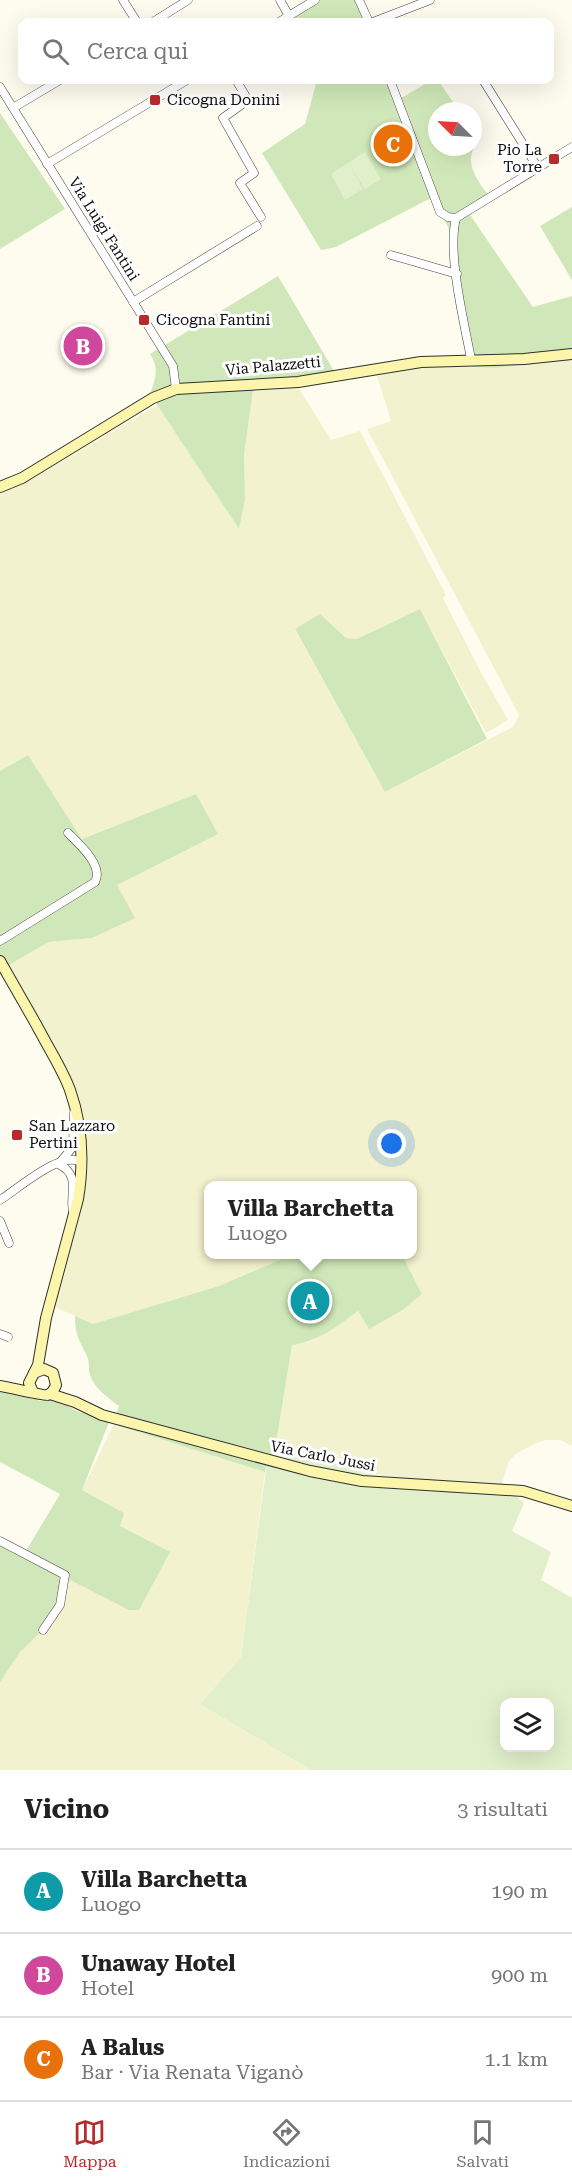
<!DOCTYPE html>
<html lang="it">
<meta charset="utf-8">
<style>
:root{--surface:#fff;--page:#f2f2f2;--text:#222;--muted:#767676;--line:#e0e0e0;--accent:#b92a2c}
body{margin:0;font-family:"Roboto Serif",serif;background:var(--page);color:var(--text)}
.controls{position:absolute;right:18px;bottom:18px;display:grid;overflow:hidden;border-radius:12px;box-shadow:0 6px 24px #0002}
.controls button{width:54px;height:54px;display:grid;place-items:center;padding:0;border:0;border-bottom:2px solid var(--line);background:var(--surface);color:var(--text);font:30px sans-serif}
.compass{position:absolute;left:428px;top:102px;width:54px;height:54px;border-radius:50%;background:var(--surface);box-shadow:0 6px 24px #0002;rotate:294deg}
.you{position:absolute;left:392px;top:1144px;width:21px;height:21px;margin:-15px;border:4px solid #fff;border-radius:50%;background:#1a73e8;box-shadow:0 0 0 9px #1a73e833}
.badge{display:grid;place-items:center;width:39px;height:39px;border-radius:50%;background:var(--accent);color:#fff;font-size:20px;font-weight:700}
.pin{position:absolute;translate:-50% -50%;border:3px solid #fff;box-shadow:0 2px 6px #0006}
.popup{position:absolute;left:204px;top:1181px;width:213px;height:78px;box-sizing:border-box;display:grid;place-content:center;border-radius:12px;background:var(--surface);filter:drop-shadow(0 2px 4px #0005);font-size:20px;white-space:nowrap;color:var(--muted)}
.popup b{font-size:22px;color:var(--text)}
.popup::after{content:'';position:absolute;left:50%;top:100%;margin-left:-12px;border:12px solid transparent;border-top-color:var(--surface)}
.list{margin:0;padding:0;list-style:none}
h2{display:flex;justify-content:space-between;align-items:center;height:78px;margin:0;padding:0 24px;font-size:26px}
h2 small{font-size:20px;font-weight:400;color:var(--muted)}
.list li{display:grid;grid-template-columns:39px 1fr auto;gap:18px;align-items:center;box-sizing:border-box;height:84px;padding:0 24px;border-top:2px solid var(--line)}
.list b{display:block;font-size:22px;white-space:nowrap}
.list p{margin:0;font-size:20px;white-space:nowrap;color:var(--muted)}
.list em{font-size:20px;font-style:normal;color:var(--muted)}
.icon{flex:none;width:33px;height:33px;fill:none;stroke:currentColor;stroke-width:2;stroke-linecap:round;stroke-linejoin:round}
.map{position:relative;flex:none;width:572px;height:1770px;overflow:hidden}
.search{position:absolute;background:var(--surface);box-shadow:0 6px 24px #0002;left:18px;right:18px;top:18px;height:66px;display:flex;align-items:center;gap:15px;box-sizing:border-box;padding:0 21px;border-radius:12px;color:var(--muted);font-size:22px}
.sheet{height:330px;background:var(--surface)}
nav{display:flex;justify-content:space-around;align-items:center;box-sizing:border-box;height:84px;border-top:2px solid var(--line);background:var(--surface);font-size:16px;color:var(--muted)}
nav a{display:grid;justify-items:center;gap:3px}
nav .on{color:var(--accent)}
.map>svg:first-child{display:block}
</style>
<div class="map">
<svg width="572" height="1770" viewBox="0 0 572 1770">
<rect width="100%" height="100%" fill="#fefcef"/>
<g fill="#f3f2cf">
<polygon points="572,360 572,1446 560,1440 545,1440 532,1445 517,1453 509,1461 502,1483 381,1480 325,1460 274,1456 292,1344 311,1341 328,1333 358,1311 369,1328 422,1294 402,1255 412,1254 412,1186 208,1186 208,1254 291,1255 219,1286 93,1324 55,1307 79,1219 84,1190 88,1168 86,1134 83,1113 67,1069 7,966 49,942 92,938 134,918 117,886 196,794 82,839 28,755 0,771 0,493 29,481 157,405 239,529 245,500 244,455 253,390 298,387 331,440 360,431 446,595 443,598 477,665 508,720 486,733 420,609 357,639 346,638 320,614 295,630 385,792 513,727 519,715 367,429 391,421 377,376 427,366 494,368"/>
<polygon points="114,1424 265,1472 241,1657 200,1704 311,1770 0,1770 0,1682 20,1652 37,1636 68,1579 129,1610 169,1552 119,1526 124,1513 82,1490"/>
</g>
<g fill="#d0e8b9">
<polygon points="319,0 359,0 369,22 297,22 294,17"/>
<path d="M317 80H390L398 100 432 80H438L459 111H437V147H473V143C474 149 472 152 471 157 470 172 482 187 490 197L468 212 533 307 572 296V360L494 368 472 367 449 229 433 197 336 247 321 250 262 153 305 124Z"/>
<polygon points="0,113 65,209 0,249"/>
<polygon points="572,207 572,280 540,226"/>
<path d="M278 276 337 376 298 387 253 390 244 455 245 500 239 529 157 405 151 391C156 377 159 367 150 354Z"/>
<polygon points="420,609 487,739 385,792 295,629 320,614 346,638 357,639"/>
<polygon points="28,755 82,839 196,794 218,834 117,885 135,918 92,938 49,942 7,966 0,961 0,771"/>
<path d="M291 1255H402L422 1294 401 1311 369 1329 358 1311C333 1329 322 1340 292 1345L274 1456H268L265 1472 113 1424 119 1406C108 1398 94 1388 90 1375 88 1369 90 1362 87 1356 79 1340 75 1335 75 1316L93 1324 219 1286Z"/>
<polygon points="0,1391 24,1393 40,1401 56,1400 77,1411 109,1422 82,1490 124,1513 120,1526 170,1552 139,1610 129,1610 68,1579 46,1627 20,1652 0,1682 0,1544 23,1556 60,1494 0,1462"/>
</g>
<g fill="#e1efcb" fill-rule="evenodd">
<polygon points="365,152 381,179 365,189 350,166 363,189 345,200 331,174"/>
<path d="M268 1455 325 1460 381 1480 502 1483 524 1503 512 1531 551 1552 541 1580 572 1598V1770H311L200 1704 241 1657ZM504 1702H550V1748H504Z"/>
</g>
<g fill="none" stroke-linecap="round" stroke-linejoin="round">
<g stroke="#404040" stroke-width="9">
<g id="street">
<polyline points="123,0 137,22"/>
<polyline points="280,0 289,16"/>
<polyline points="359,0 369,22"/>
<polyline points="153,22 188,0"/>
<polyline points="279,22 315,0"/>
<polyline points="373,22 430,0"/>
<polyline points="236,80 248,100 223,118 254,173 240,183 261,217"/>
<polyline points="390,80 440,212 448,217 456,218"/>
<polyline points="483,80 538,168"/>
<polyline points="0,87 173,366 176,389"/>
<polyline points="13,108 60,80"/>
<polyline points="47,164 187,80"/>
<polyline points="391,255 457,274"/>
<polyline points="133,302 257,226"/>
<path d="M471 359C464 321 447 254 456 218L572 147"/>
<path d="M0 941 95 882C104 866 79 844 68 833"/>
<polyline points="62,1160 73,1147 74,1113"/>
<path d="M60 1165C81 1176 69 1194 73 1212"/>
<path d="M0 1200C18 1189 61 1150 81 1162"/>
<polyline points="0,1221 9,1243"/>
<polyline points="0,1334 8,1337"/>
<polyline points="0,1541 65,1575 60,1605 43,1630"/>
</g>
</g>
<g stroke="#2f2f2f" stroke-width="12">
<g id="secondary">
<polyline points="0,487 22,478 153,398 176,389 298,382 421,362 524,359 572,354"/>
<path d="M0 961C14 986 29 1011 43 1037 52 1054 63 1071 70 1090 82 1124 84 1163 78 1199L46 1318 38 1365 34 1373"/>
<path d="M0 1386C8 1387 44 1396 47 1395 52 1394 54 1390 56 1385L53 1373 44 1369 34 1373 29 1383 33 1392"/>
<polyline points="50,1394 75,1402 102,1415 310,1471 362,1481 523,1491 572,1506"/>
</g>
</g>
<use href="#street" stroke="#fff" stroke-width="8"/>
<use href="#secondary" stroke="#fcf6ac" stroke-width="10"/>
</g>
<g fill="#b92a2c" stroke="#fff" stroke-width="2">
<rect x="149" y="94" width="12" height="12" rx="3"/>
<rect x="548" y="153" width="12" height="12" rx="3"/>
<rect x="138" y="314" width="12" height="12" rx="3"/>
<rect x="11" y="1129" width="12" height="12" rx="3"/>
</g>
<g text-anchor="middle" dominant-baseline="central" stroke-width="6" stroke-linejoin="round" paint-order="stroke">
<g font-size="15" fill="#0d0d0d" stroke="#fff" text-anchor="start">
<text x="167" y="100">Cicogna Donini</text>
<text x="542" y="150" text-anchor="end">Pio La<tspan x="542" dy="17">Torre</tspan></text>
<text x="156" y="320">Cicogna Fantini</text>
<text x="29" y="1126">San Lazzaro<tspan x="29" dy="17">Pertini</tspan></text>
</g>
<g font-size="15" fill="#0d0d0d" stroke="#fff">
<text transform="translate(104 229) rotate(58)">Via Luigi Fantini</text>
<text transform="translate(273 366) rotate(-5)">Via Palazzetti</text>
<text transform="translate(323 1456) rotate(11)">Via Carlo Jussi</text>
</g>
</g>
</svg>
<div class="controls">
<button><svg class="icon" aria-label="layers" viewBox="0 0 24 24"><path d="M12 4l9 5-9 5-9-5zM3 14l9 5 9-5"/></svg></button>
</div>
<svg class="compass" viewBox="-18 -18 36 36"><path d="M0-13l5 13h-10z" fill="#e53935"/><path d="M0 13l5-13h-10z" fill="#767676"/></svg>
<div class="you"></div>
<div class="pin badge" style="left:310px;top:1301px;background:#0f9aa8">A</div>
<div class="popup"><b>Villa Barchetta</b>Luogo</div>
<div class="pin badge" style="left:83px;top:346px;background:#d1479c">B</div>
<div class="pin badge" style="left:393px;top:144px;background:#e8710a">C</div>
<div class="search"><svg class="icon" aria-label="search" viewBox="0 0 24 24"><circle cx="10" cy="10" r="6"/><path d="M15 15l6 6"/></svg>Cerca qui</div>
</div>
<section class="sheet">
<h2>Vicino<small>3 risultati</small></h2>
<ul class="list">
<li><span class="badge" style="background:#0f9aa8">A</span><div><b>Villa Barchetta</b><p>Luogo</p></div><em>190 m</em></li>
<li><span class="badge" style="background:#d1479c">B</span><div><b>Unaway Hotel</b><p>Hotel</p></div><em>900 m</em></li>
<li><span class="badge" style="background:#e8710a">C</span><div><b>A Balus</b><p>Bar · Via Renata Viganò</p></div><em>1.1 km</em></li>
</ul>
</section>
<nav>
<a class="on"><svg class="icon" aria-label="map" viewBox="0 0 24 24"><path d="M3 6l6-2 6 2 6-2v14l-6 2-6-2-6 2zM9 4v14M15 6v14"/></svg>Mappa</a>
<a><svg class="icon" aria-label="directions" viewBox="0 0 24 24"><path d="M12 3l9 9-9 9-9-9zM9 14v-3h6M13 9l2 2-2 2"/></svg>Indicazioni</a>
<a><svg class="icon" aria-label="saved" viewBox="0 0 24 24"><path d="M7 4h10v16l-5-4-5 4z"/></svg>Salvati</a>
</nav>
